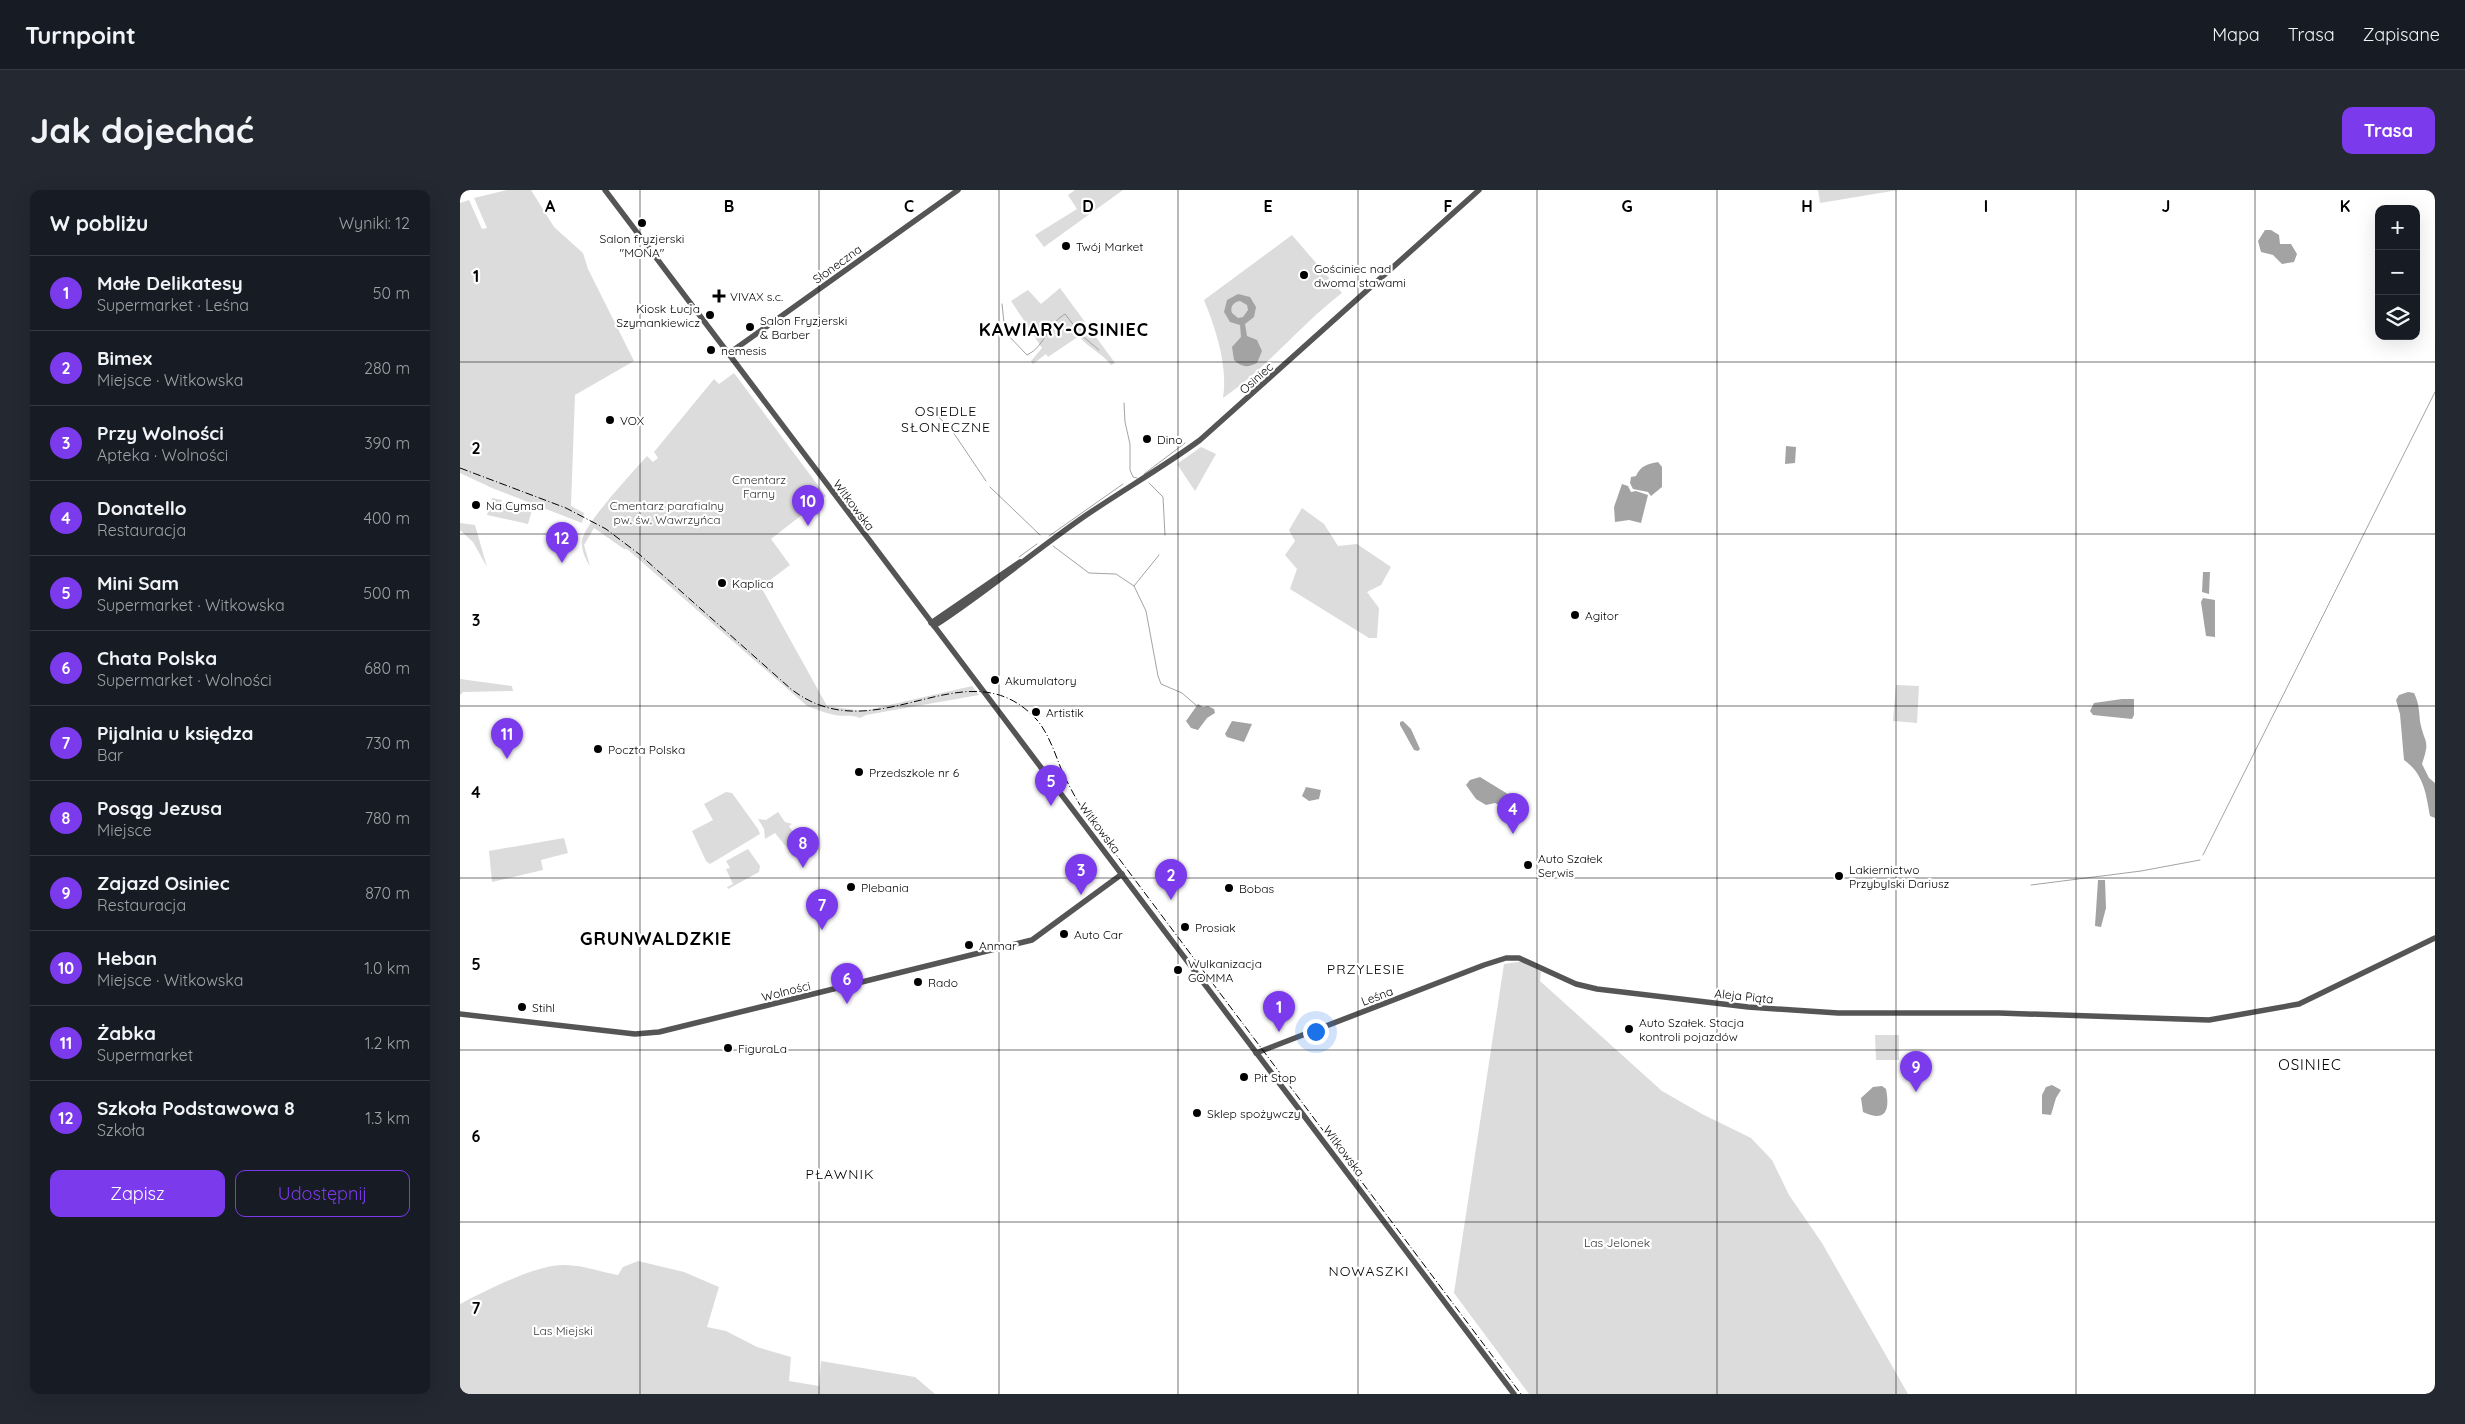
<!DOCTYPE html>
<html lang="pl">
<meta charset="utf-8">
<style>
:root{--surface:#171b24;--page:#242831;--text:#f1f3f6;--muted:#9ea1a6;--line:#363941;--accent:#7c3aed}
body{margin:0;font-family:Quicksand,sans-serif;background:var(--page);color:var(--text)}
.controls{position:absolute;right:15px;top:15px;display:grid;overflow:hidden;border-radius:10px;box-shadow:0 5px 20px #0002}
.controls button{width:45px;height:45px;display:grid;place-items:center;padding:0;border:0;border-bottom:1px solid var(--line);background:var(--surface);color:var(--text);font:25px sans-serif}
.you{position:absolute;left:855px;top:841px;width:18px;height:18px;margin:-12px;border:4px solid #fff;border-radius:50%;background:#1a73e8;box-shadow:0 0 0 8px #1a73e833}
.badge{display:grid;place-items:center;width:32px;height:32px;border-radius:50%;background:var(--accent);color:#fff;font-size:16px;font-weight:700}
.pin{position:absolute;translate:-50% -41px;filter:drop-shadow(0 1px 2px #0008)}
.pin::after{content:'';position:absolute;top:26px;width:18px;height:15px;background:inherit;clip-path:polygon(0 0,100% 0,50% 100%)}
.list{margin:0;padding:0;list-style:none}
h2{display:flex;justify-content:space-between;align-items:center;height:65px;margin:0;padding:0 20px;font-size:21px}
h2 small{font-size:16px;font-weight:400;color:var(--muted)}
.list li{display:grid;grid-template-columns:32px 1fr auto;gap:15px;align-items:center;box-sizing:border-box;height:75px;padding:0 20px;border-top:1px solid var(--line)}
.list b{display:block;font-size:19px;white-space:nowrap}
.list p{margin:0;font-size:16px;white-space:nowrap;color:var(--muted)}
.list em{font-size:16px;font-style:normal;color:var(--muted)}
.actions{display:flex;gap:10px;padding:15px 20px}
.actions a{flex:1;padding:11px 0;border:1px solid var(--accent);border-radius:10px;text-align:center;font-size:18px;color:var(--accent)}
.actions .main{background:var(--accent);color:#fff}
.icon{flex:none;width:28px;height:28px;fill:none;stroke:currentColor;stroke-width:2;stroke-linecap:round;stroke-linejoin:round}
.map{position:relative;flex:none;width:1975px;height:1204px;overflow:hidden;border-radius:10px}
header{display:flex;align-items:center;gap:30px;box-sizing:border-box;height:70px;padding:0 25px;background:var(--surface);border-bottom:1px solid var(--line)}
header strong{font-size:24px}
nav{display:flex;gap:28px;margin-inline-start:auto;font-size:18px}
.intro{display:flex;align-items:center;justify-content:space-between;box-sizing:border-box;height:120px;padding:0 30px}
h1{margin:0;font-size:35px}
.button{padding:12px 22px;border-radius:10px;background:var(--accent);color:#fff;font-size:18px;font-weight:700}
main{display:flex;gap:30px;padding:0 30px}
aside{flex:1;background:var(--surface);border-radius:10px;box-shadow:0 5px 20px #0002}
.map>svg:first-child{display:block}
</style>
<header>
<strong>Turnpoint</strong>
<nav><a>Mapa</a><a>Trasa</a><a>Zapisane</a></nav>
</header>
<div class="intro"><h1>Jak dojechać</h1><a class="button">Trasa</a></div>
<main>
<aside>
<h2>W pobliżu<small>Wyniki: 12</small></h2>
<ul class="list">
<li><span class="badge">1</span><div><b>Małe Delikatesy</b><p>Supermarket · Leśna</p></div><em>50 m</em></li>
<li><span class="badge">2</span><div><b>Bimex</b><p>Miejsce · Witkowska</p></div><em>280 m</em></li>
<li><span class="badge">3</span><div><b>Przy Wolności</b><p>Apteka · Wolności</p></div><em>390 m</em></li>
<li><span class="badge">4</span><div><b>Donatello</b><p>Restauracja</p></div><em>400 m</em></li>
<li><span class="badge">5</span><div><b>Mini Sam</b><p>Supermarket · Witkowska</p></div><em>500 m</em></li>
<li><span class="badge">6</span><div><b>Chata Polska</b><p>Supermarket · Wolności</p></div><em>680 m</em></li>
<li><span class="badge">7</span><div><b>Pijalnia u księdza</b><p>Bar</p></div><em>730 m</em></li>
<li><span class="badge">8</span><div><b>Posąg Jezusa</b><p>Miejsce</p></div><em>780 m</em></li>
<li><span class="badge">9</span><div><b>Zajazd Osiniec</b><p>Restauracja</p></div><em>870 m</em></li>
<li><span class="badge">10</span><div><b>Heban</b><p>Miejsce · Witkowska</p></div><em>1.0 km</em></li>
<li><span class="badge">11</span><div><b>Żabka</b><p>Supermarket</p></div><em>1.2 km</em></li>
<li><span class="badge">12</span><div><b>Szkoła Podstawowa 8</b><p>Szkoła</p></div><em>1.3 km</em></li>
</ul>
<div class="actions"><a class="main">Zapisz</a><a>Udostępnij</a></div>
</aside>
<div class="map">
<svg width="1975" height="1204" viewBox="0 0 1975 1204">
<rect width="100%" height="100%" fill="#fff"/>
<g fill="#dcdcdc">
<polygon points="47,0 71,0 94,37 123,63 128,79 174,171 115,205 111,316 124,323 122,333 32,298 0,283 0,13 9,10 22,39 27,38 14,8"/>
<polygon points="615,0 663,0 584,57 575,45 617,19 608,5"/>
<polygon points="1358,0 1438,0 1360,13"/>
<path d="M832 45 882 103C840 135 807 178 763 208 768 175 756 140 744 110Z"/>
<path d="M600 98 655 173 651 175C642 163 628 158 619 146L588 167 586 164 573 174 571 171 582 158 551 111 568 100 581 114Z"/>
<path d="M274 183 366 306 311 349 330 375 301 397 367 516 403 521 512 496 519 505 406 525 400 528C391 524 384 527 375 525 365 523 356 519 347 516L167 359H164L134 338 124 355 130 376C125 369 121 359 122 350 125 333 173 282 187 266L193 272 198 268 194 262 254 189 259 194Z"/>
<polygon points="741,257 756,264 735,301 717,274"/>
<polygon points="32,308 42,310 39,324 42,313 72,320 68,334 27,325"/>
<polygon points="842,318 864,334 878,356 897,354 931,377 921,395 907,402 919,418 917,448 909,448 830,399 837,379 825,365 835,351 829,340"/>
<polygon points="0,333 15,335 27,377 13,352 0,340"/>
<polygon points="0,489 52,496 53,501 3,502 0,505"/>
<polygon points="1436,495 1459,496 1457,533 1433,531"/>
<polygon points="266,602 272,603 298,639 300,644 250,674 246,671 232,641 253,630 244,614"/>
<polygon points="318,622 325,632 332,634 329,636 340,652 328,659 315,643 305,649 304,639 298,629 306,630"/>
<polygon points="104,648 108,663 81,670 83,680 32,692 29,661"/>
<polygon points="288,659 300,676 299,682 268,699 267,697 273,694 266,679 270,678 266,671"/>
<polygon points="1065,771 1081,782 1080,791 1202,901 1242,924 1291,948 1312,970 1329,1005 1362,1053 1448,1204 1069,1204 994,1103 1044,774"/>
<polygon points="1415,845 1439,845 1439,870 1416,870"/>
<path d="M178 1071 224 1082 259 1097 247 1137 266 1141 297 1157 331 1167 329 1191 359 1196 361 1171 455 1187 475 1204H0V1114C26 1101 76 1074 105 1075 122 1075 141 1082 158 1085L163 1077Z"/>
</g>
<g fill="#a3a3a3" fill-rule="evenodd">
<polygon points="1805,40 1811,40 1819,45 1820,54 1831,54 1837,64 1834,72 1822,74 1813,65 1801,62 1798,51"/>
<path d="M778 104 790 107 796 117 794 127 785 134 787 146 797 150 802 161 797 173C788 178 781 177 774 170L772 157 781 147 780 135 770 132 764 122 767 110ZM780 111 787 115 788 120 783 127 778 128 772 123C770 117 773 112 780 111Z"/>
<polygon points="1326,256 1336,257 1335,273 1325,274"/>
<path d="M1198 272 1202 277V297L1191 306 1188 302 1173 299 1170 293 1171 287 1176 286C1181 275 1188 274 1198 272Z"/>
<polygon points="1162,294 1168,296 1171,302 1176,301 1188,305 1181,333 1169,330 1155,332 1154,317"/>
<polygon points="1743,382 1750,382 1749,404 1742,402"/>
<polygon points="1743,408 1755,410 1755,447 1746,446 1741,412"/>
<path d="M1948 502 1954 503C1959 513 1959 521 1960 531 1964 554 1971 548 1962 574L1969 588 1975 593V628L1970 626C1966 604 1964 584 1944 570L1940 524 1936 510 1939 505Z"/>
<polygon points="1662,509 1674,509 1674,525 1672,529 1633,525 1630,521 1634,513"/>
<polygon points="738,514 743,517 748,516 754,519 755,523 747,528 738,540 731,538 726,531"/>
<polygon points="772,531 792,534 784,552 767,547 765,544"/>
<polygon points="943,531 951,539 960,559 958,561 954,560 940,535 940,532"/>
<polygon points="1020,587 1056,609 1063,621 1062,625 1058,625 1035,613 1026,615 1016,609 1006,595 1010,590"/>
<polygon points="846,597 861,600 859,609 849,611 842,606"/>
<polygon points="1638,690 1645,690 1646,718 1641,737 1635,736"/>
<polygon points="1592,895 1601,900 1596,908 1591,925 1582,924 1582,905 1586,897"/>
<path d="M1422 896 1426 899C1430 920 1426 933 1403 922L1401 908 1413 897Z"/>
</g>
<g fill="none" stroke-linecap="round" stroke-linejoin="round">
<g stroke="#a3a3a3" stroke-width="1">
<path d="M542 114 545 142 567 165C585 157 587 134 605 124L619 142"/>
<polyline points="620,144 639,160"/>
<polyline points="664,213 665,232 670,254 670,280 673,287 677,288"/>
<polyline points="478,226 495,245 526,291"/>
<polyline points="684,284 725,253"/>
<polyline points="689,293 703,307 705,345"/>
<polyline points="530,297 580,345"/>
<polyline points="589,346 663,294"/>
<polyline points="593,356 629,383 656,384 674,396"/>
<polyline points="699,365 674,396 686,421 698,486 701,494 722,503 737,516"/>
<polyline points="559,367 577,354"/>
<polyline points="1743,665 1975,202"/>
<polyline points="1571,695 1681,681 1740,670"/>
</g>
<g stroke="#555" stroke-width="5.5">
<polyline points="145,0 1054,1204"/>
<polyline points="268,164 498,0"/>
<polyline points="471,433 560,372"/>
<path d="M474 436C525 403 572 363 622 328 661 301 702 278 740 250L1019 0"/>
<polyline points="0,824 175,844 199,842 572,750 662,684"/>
<polyline points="796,863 1024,775 1046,768 1059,768 1116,794 1137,799 1288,817 1378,823 1539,823 1749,830 1839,814 1975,748"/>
</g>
<path stroke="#000" stroke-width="1" stroke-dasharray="8 2.5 1 2.5" stroke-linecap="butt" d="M0 278 106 318 146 339 179 364 331 499C417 566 506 452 577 530 589 544 595 564 602 581 610 598 619 615 630 630L1061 1204"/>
</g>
<path fill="none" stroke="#000" stroke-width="1" stroke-opacity="0.55" d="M180 0V1204M359 0V1204M539 0V1204M718 0V1204M898 0V1204M1077 0V1204M1257 0V1204M1436 0V1204M1616 0V1204M1795 0V1204M0 172H1975M0 344H1975M0 516H1975M0 688H1975M0 860H1975M0 1032H1975"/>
<g fill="#000" stroke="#fff" stroke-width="2">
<circle cx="182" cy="33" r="5"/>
<circle cx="606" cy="56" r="5"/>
<circle cx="844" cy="85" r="5"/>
<path d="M256.5 98.5h5v5h5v5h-5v5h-5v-5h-5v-5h5z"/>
<circle cx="250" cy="125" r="5"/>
<circle cx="290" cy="137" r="5"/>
<circle cx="251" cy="160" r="5"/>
<circle cx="150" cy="230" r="5"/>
<circle cx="687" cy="249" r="5"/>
<circle cx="16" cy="315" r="5"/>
<circle cx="262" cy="393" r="5"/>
<circle cx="1115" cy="425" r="5"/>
<circle cx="535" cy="490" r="5"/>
<circle cx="576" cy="522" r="5"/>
<circle cx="138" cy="559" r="5"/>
<circle cx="399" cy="582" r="5"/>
<circle cx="1068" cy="675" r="5"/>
<circle cx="1379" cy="686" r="5"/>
<circle cx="391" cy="697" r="5"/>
<circle cx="769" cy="698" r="5"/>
<circle cx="725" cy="737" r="5"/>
<circle cx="604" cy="744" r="5"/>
<circle cx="509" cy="755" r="5"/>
<circle cx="718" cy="780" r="5"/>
<circle cx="458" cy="792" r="5"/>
<circle cx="62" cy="817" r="5"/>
<circle cx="1169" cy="839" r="5"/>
<circle cx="268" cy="858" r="5"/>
<circle cx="784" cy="887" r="5"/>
<circle cx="737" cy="923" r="5"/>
</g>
<g text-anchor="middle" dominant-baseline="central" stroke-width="4.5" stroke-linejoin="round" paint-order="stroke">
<g font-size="12" fill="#000" stroke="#fff" text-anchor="start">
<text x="182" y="48" text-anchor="middle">Salon fryzjerski<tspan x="182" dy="14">"MONA"</tspan></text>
<text x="616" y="56">Twój Market</text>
<text x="854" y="78">Gościniec nad<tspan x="854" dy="14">dwoma stawami</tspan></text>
<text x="270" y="106">VIVAX s.c.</text>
<text x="240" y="118" text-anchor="end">Kiosk Łucja<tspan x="240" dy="14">Szymankiewicz</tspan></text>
<text x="300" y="130">Salon Fryzjerski<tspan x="300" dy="14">&amp; Barber</tspan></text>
<text x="261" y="160">nemesis</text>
<text x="160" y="230">VOX</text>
<text x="697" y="249">Dino</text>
<text x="26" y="315">Na Cymsa</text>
<text x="272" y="393">Kaplica</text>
<text x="1125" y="425">Agitor</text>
<text x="545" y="490">Akumulatory</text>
<text x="586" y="522">Artistik</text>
<text x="148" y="559">Poczta Polska</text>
<text x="409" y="582">Przedszkole nr 6</text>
<text x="1078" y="668">Auto Szałek<tspan x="1078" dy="14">Serwis</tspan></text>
<text x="1389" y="679">Lakiernictwo<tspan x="1389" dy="14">Przybylski Dariusz</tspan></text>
<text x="401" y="697">Plebania</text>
<text x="779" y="698">Bobas</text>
<text x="735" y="737">Prosiak</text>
<text x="614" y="744">Auto Car</text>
<text x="519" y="755">Anmar</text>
<text x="728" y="773">Wulkanizacja<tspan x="728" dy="14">GOMMA</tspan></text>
<text x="468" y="792">Rado</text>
<text x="72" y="817">Stihl</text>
<text x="1179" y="832">Auto Szałek. Stacja<tspan x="1179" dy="14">kontroli pojazdów</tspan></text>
<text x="278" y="858">FiguraLa</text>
<text x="794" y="887">Pit Stop</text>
<text x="747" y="923">Sklep spożywczy</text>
</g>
<g font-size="12" fill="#000" stroke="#fff">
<text transform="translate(377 74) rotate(-36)">Słoneczna</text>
<text transform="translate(796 188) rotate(-42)">Osiniec</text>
<text transform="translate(394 315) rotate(53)">Witkowska</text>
<text transform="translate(640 638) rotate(53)">Witkowska</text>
<text transform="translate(326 801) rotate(-14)">Wolności</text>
<text transform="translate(917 806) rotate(-21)">Leśna</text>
<text transform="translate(1284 806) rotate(6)">Aleja Piąta</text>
<text transform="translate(884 961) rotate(53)">Witkowska</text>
</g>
<g font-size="12" fill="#333" stroke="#fff">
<text x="299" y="289">Cmentarz<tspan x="299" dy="14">Farny</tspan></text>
<text x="207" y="315">Cmentarz parafialny<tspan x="207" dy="14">pw. św. Wawrzyńca</tspan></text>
<text x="1157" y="1052">Las Jelonek</text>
<text x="103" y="1140">Las Miejski</text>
</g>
<g font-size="14" letter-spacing="1" fill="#000" stroke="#fff">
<text x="486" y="221">OSIEDLE<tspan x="486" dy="16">SŁONECZNE</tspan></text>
<text x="906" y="779">PRZYLESIE</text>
<text x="380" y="984">PŁAWNIK</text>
<text x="909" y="1081">NOWASZKI</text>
</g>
<g font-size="15" letter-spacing="1" fill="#000" stroke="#fff">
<text x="1850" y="874">OSINIEC</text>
</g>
<g font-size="18" font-weight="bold" letter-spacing="1" fill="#000" stroke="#fff">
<text x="604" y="139">KAWIARY-OSINIEC</text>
<text x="196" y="748">GRUNWALDZKIE</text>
</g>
</g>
<g font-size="16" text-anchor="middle" font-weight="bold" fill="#000" stroke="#fff" stroke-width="4.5" stroke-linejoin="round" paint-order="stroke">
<text x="90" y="22">A</text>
<text x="269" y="22">B</text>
<text x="449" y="22">C</text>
<text x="628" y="22">D</text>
<text x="808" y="22">E</text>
<text x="988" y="22">F</text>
<text x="1167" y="22">G</text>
<text x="1347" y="22">H</text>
<text x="1526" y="22">I</text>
<text x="1706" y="22">J</text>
<text x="1885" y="22">K</text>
<text x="16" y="92">1</text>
<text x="16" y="264">2</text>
<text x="16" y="436">3</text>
<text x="16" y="608">4</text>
<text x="16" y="780">5</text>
<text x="16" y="952">6</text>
<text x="16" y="1124">7</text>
</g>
</svg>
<div class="controls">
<button>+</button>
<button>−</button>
<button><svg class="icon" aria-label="layers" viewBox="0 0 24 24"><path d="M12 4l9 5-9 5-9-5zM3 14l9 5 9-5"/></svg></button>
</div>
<div class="you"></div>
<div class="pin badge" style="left:819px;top:842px">1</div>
<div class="pin badge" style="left:711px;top:710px">2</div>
<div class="pin badge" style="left:621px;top:705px">3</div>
<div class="pin badge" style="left:1053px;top:644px">4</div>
<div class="pin badge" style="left:591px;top:616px">5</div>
<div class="pin badge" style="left:387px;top:814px">6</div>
<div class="pin badge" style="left:362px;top:740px">7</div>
<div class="pin badge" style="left:343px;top:678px">8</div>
<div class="pin badge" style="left:1456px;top:902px">9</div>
<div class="pin badge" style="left:348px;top:336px">10</div>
<div class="pin badge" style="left:47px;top:569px">11</div>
<div class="pin badge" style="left:102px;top:373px">12</div>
</div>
</main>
